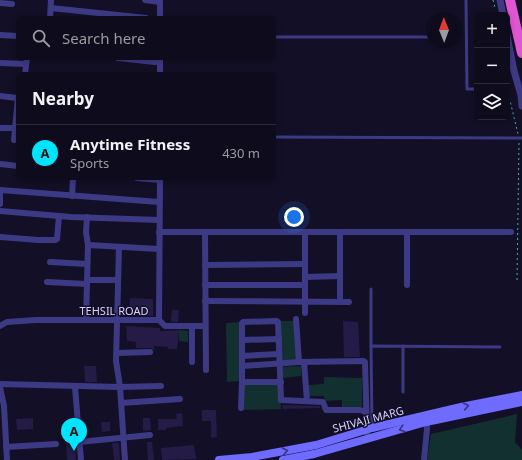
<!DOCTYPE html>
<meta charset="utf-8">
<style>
:root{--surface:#0e0b1c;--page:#171425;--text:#f1f3f6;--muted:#9b9ba3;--line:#2e2b3b;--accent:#00e5ff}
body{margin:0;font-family:"Noto Sans",sans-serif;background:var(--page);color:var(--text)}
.controls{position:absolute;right:12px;top:12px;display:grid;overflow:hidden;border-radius:6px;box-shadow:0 2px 6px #0003}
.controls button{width:36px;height:36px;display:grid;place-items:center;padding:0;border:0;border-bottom:1px solid var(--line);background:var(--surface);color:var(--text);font:20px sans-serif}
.compass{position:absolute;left:426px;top:12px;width:36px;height:36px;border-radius:50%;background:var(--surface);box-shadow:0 2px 6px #0003;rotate:359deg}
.you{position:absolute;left:294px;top:217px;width:14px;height:14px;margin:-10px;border:3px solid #fff;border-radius:50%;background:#1a73e8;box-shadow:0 0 0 6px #1a73e833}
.badge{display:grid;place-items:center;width:26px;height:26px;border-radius:50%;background:var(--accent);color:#111;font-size:13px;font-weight:700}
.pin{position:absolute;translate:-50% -33px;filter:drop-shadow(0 1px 2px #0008)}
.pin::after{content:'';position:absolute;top:21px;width:14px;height:12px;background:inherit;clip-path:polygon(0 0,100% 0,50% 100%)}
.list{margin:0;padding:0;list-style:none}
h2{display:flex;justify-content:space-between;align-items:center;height:52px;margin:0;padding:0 16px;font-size:17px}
h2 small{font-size:13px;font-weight:400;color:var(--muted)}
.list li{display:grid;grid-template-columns:26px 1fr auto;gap:12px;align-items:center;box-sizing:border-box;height:56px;padding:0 16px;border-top:1px solid var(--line)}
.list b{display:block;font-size:15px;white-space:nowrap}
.list p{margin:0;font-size:13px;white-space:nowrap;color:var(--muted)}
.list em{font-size:13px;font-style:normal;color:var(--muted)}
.icon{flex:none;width:22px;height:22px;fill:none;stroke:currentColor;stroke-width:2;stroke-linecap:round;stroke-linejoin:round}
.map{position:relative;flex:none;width:522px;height:460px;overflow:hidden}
.search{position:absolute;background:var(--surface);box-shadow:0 2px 6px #0003;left:16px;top:16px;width:260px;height:44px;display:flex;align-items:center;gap:10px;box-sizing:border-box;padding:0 14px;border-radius:6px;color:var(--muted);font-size:15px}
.panel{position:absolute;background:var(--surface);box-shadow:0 2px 6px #0003;left:16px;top:72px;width:260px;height:108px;border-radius:6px}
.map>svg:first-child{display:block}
</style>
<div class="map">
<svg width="522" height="460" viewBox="0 0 522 460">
<rect width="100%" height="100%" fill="#130f26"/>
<g fill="#12302f">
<polygon points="279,321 294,321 297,360 281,360"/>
<polygon points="240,322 240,381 227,382 226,323"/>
<polygon points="179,330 188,331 188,342 179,341"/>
<polygon points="301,366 301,376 283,378 283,367"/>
<polygon points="324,377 362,378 362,407 342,407 342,400 325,401 324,396 308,396 308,385 324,384"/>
<polygon points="240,382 279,382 281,409 241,410"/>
<polygon points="517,414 515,442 522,450 522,460 427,460 431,434"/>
</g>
<g fill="#241b47">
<polygon points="130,298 153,299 153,316 130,315"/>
<polygon points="172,310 179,310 178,322 171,322"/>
<polygon points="343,321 358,322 360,357 344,357"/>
<polygon points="126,326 160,328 160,331 179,330 177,349 168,349 168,347 154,346 154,350 150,348 136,348 136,342 127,341"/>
<polygon points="84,366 96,366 97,382 85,382"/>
<polygon points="282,405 320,406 320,408 283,409"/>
<polygon points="202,410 216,410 217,437 211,438 211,421 202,421"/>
<polygon points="182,413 183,426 166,428 166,430 158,430 158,419 177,419 176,414"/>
<polygon points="33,418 33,429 17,430 16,419"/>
<polygon points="143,418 150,418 151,430 143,431"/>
<polygon points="101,422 110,422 110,431 102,432"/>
<polygon points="75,441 76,460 67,460 66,442"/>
<polygon points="147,442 152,442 154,460 148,460"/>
<polygon points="112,443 119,443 120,460 114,460"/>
<polygon points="194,445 196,459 162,460 161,448"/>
</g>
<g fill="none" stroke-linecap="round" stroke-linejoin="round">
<g stroke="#2fb8b0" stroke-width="1" stroke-dasharray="2 3" stroke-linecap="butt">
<polyline points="493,0 495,7"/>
<polyline points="507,88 518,134"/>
<polyline points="517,280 519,143"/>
</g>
<g stroke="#3d3a85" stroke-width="3">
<polyline points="466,0 467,89 477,89"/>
<polyline points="274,37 432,37"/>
<polyline points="274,137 522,138"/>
<polyline points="371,346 371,289"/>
<polyline points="403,346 403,392"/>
<polyline points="372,427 371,346 500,347"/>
</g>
<g stroke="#3d3a85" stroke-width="6">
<polyline points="145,0 160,2"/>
<polyline points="160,0 160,18"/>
<polyline points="0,3 12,4"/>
<polyline points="51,8 146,18"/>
<polyline points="50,18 51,0"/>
<polyline points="0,35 18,36"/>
<polyline points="118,58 155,62 160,61"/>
<polyline points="0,63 26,64"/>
<polyline points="25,74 27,58"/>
<polyline points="160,74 160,58"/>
<polyline points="0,96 17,98"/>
<polyline points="0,128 18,128"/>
<polyline points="14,140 18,97"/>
<polyline points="0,164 18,166"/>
<polyline points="137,178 160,180"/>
<polyline points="0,190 159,202"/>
<polyline points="0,191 0,204"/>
<polyline points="72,196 73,178"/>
<polyline points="0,211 71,217 159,220"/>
<polyline points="159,232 511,232"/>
<polyline points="205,232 206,370"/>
<polyline points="305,232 305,313"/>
<polyline points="0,237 38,240 55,240 57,239 59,216"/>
<polyline points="88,245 159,249"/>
<polyline points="119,247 116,361 120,387 125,460"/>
<polyline points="50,262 87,264"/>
<polyline points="205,265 305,264"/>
<polyline points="305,277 340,276"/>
<polyline points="87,280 118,280"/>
<polyline points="47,282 87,284"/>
<polyline points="205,285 305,285"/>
<polyline points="407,285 407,232"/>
<polyline points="205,301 349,302"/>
<polyline points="340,302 340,232"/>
<polyline points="296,319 299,362"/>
<polyline points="86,320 88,245 86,232 87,217"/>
<polyline points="159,320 160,178"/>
<polyline points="159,320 165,326 205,326"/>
<polyline points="0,326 7,322 36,320 159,320"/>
<polyline points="192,326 192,362"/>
<polyline points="242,340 279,339"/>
<polyline points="117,353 150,352"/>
<polyline points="242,356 279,354"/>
<polyline points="304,362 307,401"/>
<polyline points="242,366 299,362 363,361 365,362 367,433"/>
<polyline points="281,382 242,382 242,323 243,322 277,321 278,322 281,399 281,400 323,402 326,410 360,410 366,412"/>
<polyline points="0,384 120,387 161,386"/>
<polyline points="0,387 4,406 7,460"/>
<polyline points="75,387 81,460"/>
<polyline points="121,403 180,399"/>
<polyline points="241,408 242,382"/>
<polyline points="79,442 150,435"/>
<polyline points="6,447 56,444"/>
<polyline points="424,460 427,429 426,422"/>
</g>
<g stroke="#3d3a85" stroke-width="7">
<polyline points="500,0 503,15"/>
<polyline points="507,36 514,71 521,95 522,106"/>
</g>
<g stroke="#6f6bff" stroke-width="8">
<polyline points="219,460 252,457 316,445 372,428 461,407 522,395"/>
<polyline points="283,460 314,454 426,422 522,402"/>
</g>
<polyline stroke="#e055d1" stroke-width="10" points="510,0 522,53"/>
</g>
<defs><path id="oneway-chevron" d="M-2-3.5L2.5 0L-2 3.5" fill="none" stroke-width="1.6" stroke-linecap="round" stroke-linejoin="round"/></defs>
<g stroke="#38347d">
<use href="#oneway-chevron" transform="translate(466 406) rotate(-12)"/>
<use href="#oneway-chevron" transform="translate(402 429) rotate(164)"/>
<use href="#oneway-chevron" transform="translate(285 451) rotate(-11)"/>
</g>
<g text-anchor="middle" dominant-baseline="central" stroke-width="3" stroke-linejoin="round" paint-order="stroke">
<g font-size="11" fill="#d9d4ff" stroke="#130f26">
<text x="114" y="310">TEHSIL ROAD</text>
<text transform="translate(368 419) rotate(-15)">SHIVAJI MARG</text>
</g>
</g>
</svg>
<div class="controls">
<button>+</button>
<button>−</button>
<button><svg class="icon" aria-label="layers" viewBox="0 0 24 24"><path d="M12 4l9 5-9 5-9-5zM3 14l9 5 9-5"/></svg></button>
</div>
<svg class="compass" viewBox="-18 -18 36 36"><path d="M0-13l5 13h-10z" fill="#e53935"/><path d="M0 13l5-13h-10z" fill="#9b9ba3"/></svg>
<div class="you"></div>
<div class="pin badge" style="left:74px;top:451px">A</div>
<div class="search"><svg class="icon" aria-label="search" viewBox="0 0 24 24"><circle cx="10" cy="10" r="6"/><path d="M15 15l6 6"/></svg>Search here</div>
<section class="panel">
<h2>Nearby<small></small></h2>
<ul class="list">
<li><span class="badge">A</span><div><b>Anytime Fitness</b><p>Sports</p></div><em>430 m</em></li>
</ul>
</section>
</div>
